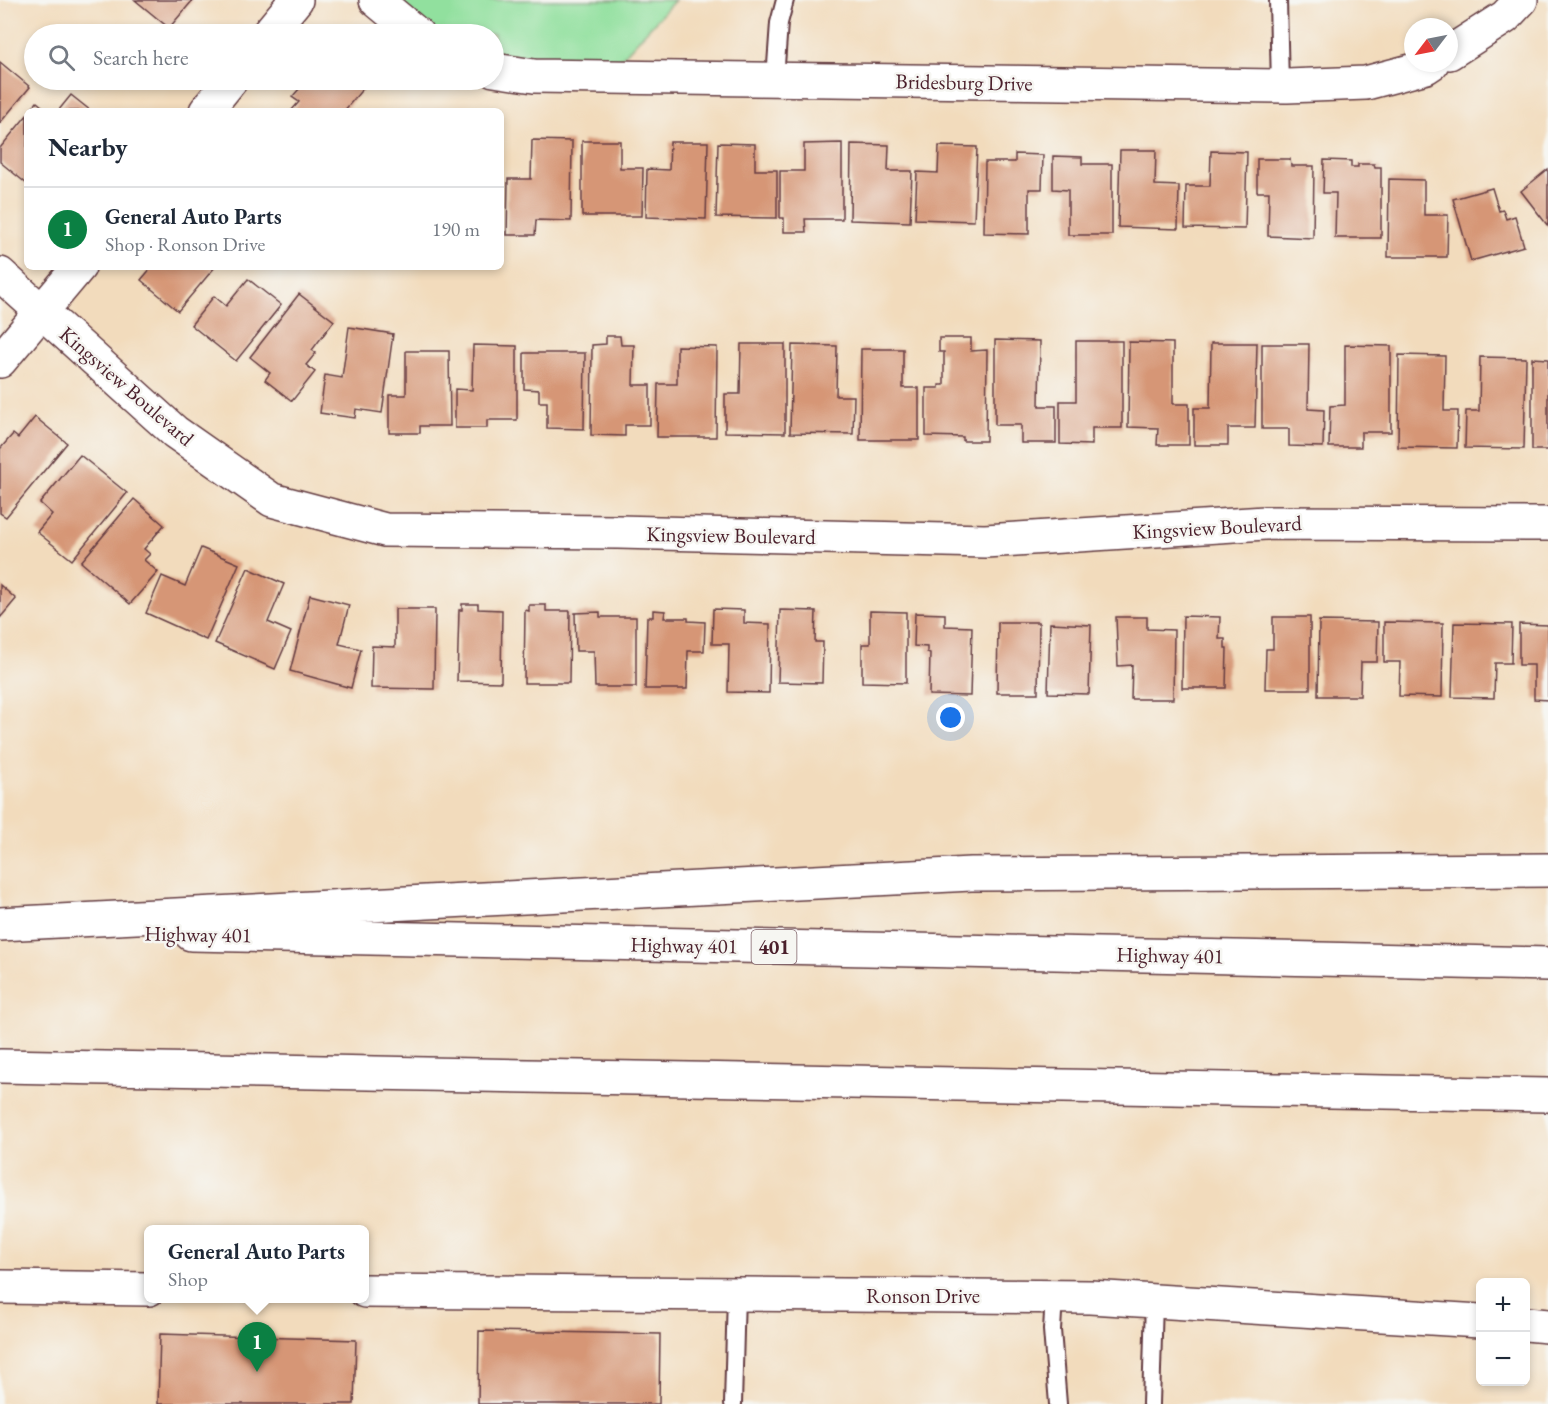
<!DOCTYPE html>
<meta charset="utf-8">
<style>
:root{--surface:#fff;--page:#f2f2f3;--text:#1f2937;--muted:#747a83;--line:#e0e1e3;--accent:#0b8043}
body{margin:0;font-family:"EB Garamond",serif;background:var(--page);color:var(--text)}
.controls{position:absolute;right:18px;bottom:18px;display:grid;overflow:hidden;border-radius:9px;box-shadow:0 3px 9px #0003}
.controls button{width:54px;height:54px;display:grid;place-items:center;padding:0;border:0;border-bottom:2px solid var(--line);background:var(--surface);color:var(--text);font:30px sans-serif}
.compass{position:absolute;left:1404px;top:18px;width:54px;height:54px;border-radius:50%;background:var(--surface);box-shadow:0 3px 9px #0003;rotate:238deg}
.you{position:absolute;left:951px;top:718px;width:21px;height:21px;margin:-15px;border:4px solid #fff;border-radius:50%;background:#1a73e8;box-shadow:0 0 0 9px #1a73e833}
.badge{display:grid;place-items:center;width:39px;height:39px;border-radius:50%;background:var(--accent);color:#fff;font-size:20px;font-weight:700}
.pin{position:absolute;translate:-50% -50px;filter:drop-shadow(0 2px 3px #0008)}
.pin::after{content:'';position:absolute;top:32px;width:21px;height:18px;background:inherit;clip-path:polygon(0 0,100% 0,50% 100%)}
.popup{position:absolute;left:144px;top:1225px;width:225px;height:78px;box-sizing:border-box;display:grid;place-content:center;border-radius:9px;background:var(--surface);filter:drop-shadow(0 2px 4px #0005);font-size:20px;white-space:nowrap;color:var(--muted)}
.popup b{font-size:22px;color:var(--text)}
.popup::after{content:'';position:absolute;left:50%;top:100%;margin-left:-12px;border:12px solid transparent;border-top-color:var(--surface)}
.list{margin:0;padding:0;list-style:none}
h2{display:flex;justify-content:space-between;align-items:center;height:78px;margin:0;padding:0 24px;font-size:26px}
h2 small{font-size:20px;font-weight:400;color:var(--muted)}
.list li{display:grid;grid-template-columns:39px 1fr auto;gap:18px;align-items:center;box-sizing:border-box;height:84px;padding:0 24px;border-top:2px solid var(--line)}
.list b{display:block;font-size:22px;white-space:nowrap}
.list p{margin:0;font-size:20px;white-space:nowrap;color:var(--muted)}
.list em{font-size:20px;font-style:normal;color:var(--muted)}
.icon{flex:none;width:33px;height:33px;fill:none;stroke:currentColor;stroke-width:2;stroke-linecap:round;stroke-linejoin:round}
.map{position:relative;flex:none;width:1548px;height:1404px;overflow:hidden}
.search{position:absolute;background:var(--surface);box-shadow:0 3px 9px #0003;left:24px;top:24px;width:480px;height:66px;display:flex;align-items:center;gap:15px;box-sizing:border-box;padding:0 21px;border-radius:33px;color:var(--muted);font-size:22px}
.panel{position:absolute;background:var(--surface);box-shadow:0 3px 9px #0003;left:24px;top:108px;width:480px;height:162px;border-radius:9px}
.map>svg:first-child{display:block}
</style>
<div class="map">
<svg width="1548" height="1404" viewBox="0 0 1548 1404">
<rect width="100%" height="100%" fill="#f6f6f2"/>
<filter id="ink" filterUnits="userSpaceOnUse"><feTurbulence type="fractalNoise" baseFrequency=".0167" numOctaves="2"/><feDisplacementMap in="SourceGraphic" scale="12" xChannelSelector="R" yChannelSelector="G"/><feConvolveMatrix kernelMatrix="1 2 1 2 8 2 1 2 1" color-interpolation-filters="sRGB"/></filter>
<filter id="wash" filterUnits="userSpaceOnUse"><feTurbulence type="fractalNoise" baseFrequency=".008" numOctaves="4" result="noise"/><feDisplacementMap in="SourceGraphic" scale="24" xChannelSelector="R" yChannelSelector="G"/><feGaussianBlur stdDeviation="1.35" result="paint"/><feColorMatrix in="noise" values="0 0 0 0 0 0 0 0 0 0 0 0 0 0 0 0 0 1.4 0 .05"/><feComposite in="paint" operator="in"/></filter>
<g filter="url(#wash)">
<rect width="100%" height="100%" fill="#f2dbbc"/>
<polygon fill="#91e09e" stroke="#6e8064" stroke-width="1.5" points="379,0 675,0 606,75 494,67 494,34 421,34"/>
<g id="blocks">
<g fill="#d69676">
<polygon points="135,0 193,0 169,28"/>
<polygon points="0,62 30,87 0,123"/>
<polygon points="307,80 356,80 365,86 344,111 291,111 299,102 292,97"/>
<polygon points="71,95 91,111 58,111"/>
<polygon points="37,102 48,111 30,111"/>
<polygon points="27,115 27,184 0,162 0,148"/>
<polygon points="532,140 572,141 571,221 536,220 535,235 507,235 508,179 531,179"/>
<polygon points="582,141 620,141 620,168 643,168 642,216 582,216"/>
<polygon points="670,142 708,142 706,219 646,217 647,169 669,170"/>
<polygon points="718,143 755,144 755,170 777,170 777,218 716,217"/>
<polygon points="842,143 842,219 805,219 806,232 784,232 784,218 780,218 780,171 804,171 804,144"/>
<polygon points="851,144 889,145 888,171 912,171 910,222 850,220"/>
<polygon points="939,146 977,147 974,221 915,219 917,172 938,173"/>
<polygon points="1120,150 1156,150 1155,185 1179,186 1178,229 1118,227"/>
<polygon points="1211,151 1247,152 1245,229 1185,228 1186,186 1210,186"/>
<polygon points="1015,154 1043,155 1042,189 1029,189 1029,234 984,233 985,162 1015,162"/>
<polygon points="1053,156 1082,157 1082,164 1112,164 1112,235 1068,235 1068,190 1053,189"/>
<polygon points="1257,159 1290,159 1291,166 1314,166 1313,238 1268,236 1269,192 1257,192"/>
<polygon points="1324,160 1351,161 1351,167 1358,167 1358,164 1374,164 1375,167 1381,167 1381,238 1335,238 1336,193 1323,193"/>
<polygon points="1548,169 1548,226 1521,191"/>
<polygon points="1389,179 1424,180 1424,215 1448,215 1447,257 1388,257"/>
<polygon points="1492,188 1499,211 1503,210 1506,219 1515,216 1524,246 1471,261 1453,199"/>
<polygon points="152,267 215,267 178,311 141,280"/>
<polygon points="248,279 281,305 236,361 191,325 214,296 226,306"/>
<polygon points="299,294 334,321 312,350 316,353 306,365 315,372 292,401 265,380 270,373 250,357"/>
<polygon points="349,327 393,334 382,413 356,409 355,418 320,413 325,375 342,378"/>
<polygon points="606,336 620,336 621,345 634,345 633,385 650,385 650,425 625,425 625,436 591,435 592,345 606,344"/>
<polygon points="939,338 971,338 971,351 987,350 986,441 963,441 963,437 926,436 926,388 939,388 939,385 944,385 944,352 939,352"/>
<polygon points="995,340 1040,341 1039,406 1056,406 1056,443 1021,443 1021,425 995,425"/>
<polygon points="1076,341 1122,341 1122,428 1092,428 1092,445 1060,444 1060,401 1076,401"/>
<polygon points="1129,342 1173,343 1173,404 1189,404 1189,445 1157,445 1158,428 1128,427"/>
<polygon points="1211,343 1257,343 1255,428 1228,428 1228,445 1194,445 1194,408 1210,408"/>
<polygon points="741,344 785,344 785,433 725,432 725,394 740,394"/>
<polygon points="1262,344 1309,344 1308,409 1324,410 1323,447 1289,446 1289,429 1262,429"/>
<polygon points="473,345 517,346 517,420 487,420 487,428 455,428 455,389 472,390"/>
<polygon points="792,345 837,346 836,396 854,396 853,434 790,433"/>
<polygon points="1345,345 1391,346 1391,432 1361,432 1361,447 1329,447 1330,406 1345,405"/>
<polygon points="677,346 717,347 716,437 657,437 658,384 677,384"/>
<polygon points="861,349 903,349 903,388 919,388 919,440 860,440"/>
<polygon points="406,351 449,351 450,426 420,426 420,433 389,433 389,395 406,395"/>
<polygon points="524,353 585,353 584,429 547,428 547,402 539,402 539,390 524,389"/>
<polygon points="1399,355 1445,356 1444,411 1458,411 1457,448 1398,447"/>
<polygon points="1480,357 1526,358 1524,449 1465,448 1466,411 1479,411"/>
<polygon points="1532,358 1548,359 1548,450 1532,450"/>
<polygon points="35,417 67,443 6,517 0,513 0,449 13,434 18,438"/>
<polygon points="80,455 127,493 72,560 37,532 52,514 40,503"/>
<polygon points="134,499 164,525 144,549 150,554 144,560 158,572 130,604 81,562"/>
<polygon points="201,548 239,564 206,640 146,613 162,576 185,586"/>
<polygon points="248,568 284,584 268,622 291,632 275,669 215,643"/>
<polygon points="0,585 16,599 0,618"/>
<polygon points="310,595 349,605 339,644 361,649 351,688 290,671"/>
<polygon points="462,604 478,604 478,609 502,610 501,682 457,681 459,610 462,610"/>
<polygon points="529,605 546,605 546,611 570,611 569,683 524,683 525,610 529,611"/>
<polygon points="395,609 435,609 434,689 371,688 372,646 395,647"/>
<polygon points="713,609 744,610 744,623 770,624 769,693 728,692 729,644 712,644"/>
<polygon points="653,610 665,611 664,618 688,618 688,621 705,622 704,651 688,651 687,689 645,689 647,617 653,617"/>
<polygon points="780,610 816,611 815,642 823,642 822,683 778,682"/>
<polygon points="870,611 906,612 906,683 862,682 862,644 870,644"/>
<polygon points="600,612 600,617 636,617 636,687 595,687 594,651 576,651 575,613"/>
<polygon points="915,613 945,614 945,626 972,627 970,696 929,695 930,653 927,652 927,647 914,646"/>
<polygon points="1183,616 1220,617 1219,639 1225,639 1225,648 1227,648 1226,688 1182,688"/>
<polygon points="1116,617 1147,617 1147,629 1174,630 1173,699 1131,699 1132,665 1118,666"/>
<polygon points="1273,617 1310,617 1310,689 1265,689 1266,649 1273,649"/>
<polygon points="1319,621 1378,622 1377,662 1361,662 1360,696 1318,696"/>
<polygon points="998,622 1039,622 1038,693 997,693"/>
<polygon points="1384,622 1443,623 1442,697 1399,696 1400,662 1384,662"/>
<polygon points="1050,623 1091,625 1089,694 1048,693"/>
<polygon points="1454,623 1512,624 1511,663 1495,663 1494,698 1452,697"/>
<polygon points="1519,624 1548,625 1548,700 1534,699 1534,665 1519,665"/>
<polygon points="479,1331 660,1334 659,1404 478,1404"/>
<polygon points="160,1334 356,1340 354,1404 158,1404"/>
</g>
</g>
</g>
<g filter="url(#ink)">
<use href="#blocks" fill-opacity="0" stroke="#633b41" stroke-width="1.5"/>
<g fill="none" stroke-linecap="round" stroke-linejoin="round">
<g stroke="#633b41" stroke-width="20">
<g id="lane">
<polyline points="1278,0 1280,86"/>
<polyline points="775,79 779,23 785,0"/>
<polyline points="1054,1296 1052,1330 1058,1404"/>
<polyline points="733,1404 736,1294"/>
<polyline points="1151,1404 1154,1301"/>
</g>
</g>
<g stroke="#633b41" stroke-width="36">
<g id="street">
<polyline points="376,0 417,34"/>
<polyline points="268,34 296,0"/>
<polyline points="1449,53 1505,17 1521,0"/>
<polyline points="494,70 534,76 1287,86 1366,83 1426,67 1432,63"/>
<polyline points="206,111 231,80"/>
<polyline points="0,274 175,432 272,500 385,530 618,532 985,541 1265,523 1548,524"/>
<polyline points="0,361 79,267"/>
<polyline points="0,1287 149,1289"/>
<polyline points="365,1291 1090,1297 1480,1321"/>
<polyline points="1526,1324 1548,1326"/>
</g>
</g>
<g stroke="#633b41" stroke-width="36">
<g id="highway">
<polyline points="0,924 971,874 1548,870"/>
<polyline points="191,934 1548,964"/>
<polyline points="0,1066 1548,1095"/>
</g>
</g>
<use href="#lane" stroke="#fff" stroke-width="16"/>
<use href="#street" stroke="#fff" stroke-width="33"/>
<use href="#highway" stroke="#fff" stroke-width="33"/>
</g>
</g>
<g text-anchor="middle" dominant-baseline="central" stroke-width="5" stroke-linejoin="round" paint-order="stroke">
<rect fill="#f6f6f2" stroke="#7e6067" stroke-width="1.5" x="751.5" y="930" width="45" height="34" rx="4.5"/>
<g font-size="20" font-weight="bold" fill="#4a1f2b">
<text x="774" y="947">401</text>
</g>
<g font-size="21" fill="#4a1f2b" stroke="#f6f6f2">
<text transform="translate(964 82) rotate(1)">Bridesburg Drive</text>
<text transform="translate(127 386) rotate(41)">Kingsview Boulevard</text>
<text transform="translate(1217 527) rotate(-3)">Kingsview Boulevard</text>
<text transform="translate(731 535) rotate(1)">Kingsview Boulevard</text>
<text transform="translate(198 934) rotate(1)">Highway 401</text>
<text transform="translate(684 945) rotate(1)">Highway 401</text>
<text transform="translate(1170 955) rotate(1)">Highway 401</text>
<text x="923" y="1295">Ronson Drive</text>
</g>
</g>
</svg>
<div class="controls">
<button>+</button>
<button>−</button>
</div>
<svg class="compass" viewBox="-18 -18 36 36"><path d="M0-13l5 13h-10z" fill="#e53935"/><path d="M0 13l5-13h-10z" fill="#747a83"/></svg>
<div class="you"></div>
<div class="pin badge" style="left:257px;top:1372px">1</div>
<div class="popup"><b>General Auto Parts</b>Shop</div>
<div class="search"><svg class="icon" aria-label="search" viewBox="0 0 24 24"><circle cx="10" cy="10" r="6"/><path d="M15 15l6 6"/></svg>Search here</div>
<section class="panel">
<h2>Nearby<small></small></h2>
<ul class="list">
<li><span class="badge">1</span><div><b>General Auto Parts</b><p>Shop · Ronson Drive</p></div><em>190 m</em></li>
</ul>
</section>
</div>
